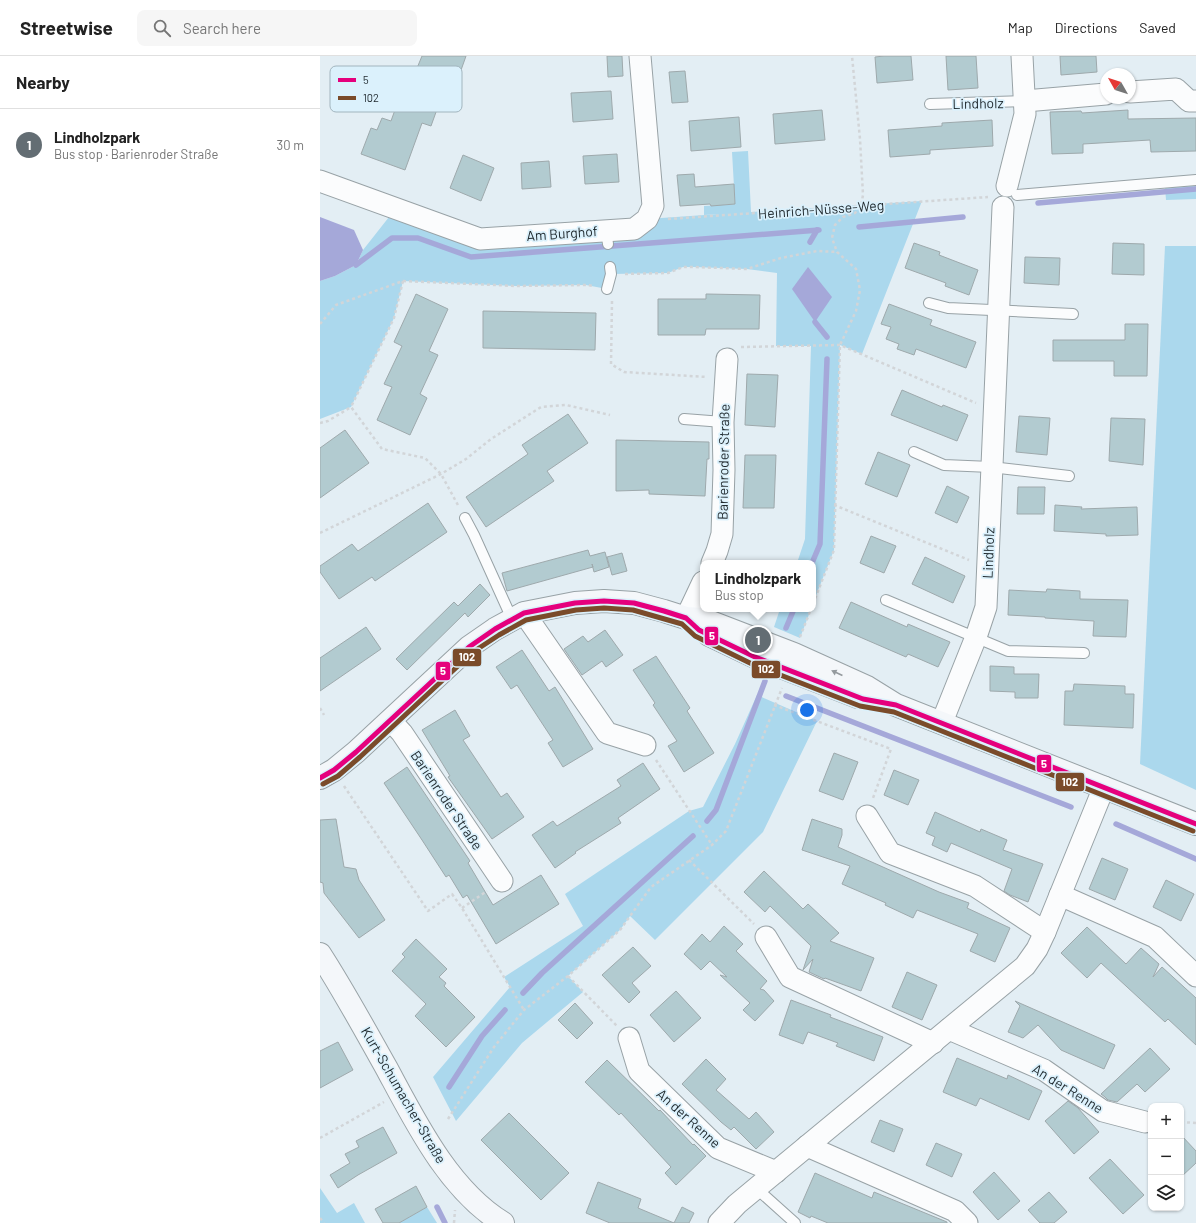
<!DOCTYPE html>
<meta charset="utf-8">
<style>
:root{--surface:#fff;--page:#f6f6f6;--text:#222;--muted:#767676;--line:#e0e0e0;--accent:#636d73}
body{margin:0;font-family:Barlow,sans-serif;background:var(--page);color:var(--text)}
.controls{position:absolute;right:12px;bottom:12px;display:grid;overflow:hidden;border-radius:8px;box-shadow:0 1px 3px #0004}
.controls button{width:36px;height:36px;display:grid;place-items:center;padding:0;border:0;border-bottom:1px solid var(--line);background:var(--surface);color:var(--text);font:20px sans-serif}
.compass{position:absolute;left:780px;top:12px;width:36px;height:36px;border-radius:50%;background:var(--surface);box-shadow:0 1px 3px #0004;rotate:309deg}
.you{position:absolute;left:487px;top:654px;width:14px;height:14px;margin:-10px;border:3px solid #fff;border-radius:50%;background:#1a73e8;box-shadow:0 0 0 6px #1a73e833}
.badge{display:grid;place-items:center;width:26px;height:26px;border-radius:50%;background:var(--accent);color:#fff;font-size:13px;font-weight:700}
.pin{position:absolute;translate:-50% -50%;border:2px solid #fff;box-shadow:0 1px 4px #0006}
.popup{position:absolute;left:380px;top:504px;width:116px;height:52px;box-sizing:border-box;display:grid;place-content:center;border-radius:8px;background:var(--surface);filter:drop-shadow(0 1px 3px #0005);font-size:13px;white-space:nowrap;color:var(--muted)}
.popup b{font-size:15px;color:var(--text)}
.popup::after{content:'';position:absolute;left:50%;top:100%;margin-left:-8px;border:8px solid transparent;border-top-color:var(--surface)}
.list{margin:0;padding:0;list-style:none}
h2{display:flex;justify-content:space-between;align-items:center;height:52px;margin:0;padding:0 16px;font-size:17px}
h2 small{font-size:13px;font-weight:400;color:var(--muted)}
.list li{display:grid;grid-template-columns:26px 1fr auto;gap:12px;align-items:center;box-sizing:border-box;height:72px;padding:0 16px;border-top:1px solid var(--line)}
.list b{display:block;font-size:15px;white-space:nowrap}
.list p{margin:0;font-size:13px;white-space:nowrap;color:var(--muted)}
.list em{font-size:13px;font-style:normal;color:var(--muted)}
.icon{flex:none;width:22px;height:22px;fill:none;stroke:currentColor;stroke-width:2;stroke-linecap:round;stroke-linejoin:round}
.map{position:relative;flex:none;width:876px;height:1167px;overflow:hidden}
header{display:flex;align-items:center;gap:24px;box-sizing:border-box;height:56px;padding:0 20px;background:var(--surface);border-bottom:1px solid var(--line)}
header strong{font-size:19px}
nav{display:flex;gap:22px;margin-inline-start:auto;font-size:14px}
.search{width:280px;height:36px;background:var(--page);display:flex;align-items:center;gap:10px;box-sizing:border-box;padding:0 14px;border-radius:8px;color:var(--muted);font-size:15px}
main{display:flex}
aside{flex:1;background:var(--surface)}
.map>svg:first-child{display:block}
</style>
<header>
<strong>Streetwise</strong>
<div class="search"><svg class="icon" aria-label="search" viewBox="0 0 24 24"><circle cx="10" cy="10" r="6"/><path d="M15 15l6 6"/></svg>Search here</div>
<nav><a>Map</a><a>Directions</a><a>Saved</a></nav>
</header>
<main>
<aside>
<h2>Nearby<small></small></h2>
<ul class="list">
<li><span class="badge">1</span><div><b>Lindholzpark</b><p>Bus stop · Barienroder Straße</p></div><em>30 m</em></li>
</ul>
</aside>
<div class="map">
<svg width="876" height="1167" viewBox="0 0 876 1167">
<rect width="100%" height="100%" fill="#e3eef4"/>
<g fill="#abd8ed">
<polygon points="428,95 431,156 602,145 542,298 520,289 514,494 493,547 493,507 477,507 485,483 491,290 456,290 457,217 427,213 374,211 363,211 348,217 291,218 287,233 266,229 196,230 83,225 74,262 31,351 0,363 0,225 15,220 36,209 43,194 69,161 160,183 327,163 399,158 384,159 384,150 415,148 412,96"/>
<polygon points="876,128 876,143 846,144 845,131"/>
<polygon points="845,190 876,190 876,734 820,708"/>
<polygon points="460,553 491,553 480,582 454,571"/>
<polygon points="437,639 497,665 443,776 335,884 310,860 300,874 248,920 263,936 202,987 136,1065 113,1021 190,931 184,921 263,870 245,838 369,755 383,751 415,688"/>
<polygon points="0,1132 17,1157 34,1147 45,1167 0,1167"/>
<polygon points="107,1151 117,1167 79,1167"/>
</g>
<g fill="#a5a8d9">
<polygon points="0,161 34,174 43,194 36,209 15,220 0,225"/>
<polygon points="488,211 512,241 495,266 472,233"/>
</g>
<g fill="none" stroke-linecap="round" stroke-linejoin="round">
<g stroke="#a5a8d9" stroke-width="5.5">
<polyline points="718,147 876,133"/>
<polyline points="539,171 643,161"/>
<polyline points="490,186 497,174"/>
<polyline points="36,209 72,182 98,182 151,201 499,174"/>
<polyline points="495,266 507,281"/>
<polyline points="492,507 500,488 507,303"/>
<polyline points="466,572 474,553"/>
<polyline points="466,640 751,751"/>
<polyline points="387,765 396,754 445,625"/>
<polyline points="796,768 876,803"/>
<polyline points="203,937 222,917 373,780"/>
<polyline points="129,1031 162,980 185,954"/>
<polyline points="117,1151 125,1167"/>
</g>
</g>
<g fill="#b2cbd0" stroke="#9ea9ac">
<polygon points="102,0 146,0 134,34 125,31 111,70 102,67 85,114 41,98 51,72 57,74 62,62 71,65 89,15 95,17"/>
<polygon points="287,0 302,0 303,20 288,21"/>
<polygon points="564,0 591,0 593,24 557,27 555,1"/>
<polygon points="626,0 656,0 658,32 628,34"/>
<polygon points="740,0 776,0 777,16 741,19"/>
<polygon points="365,15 368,46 352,47 349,16"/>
<polygon points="291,35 293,63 253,66 251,37"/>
<polygon points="502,54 505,84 455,88 453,58"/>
<polygon points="808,54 808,63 876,62 876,95 831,96 830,84 763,88 763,97 732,98 730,56 761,55 762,57"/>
<polygon points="419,61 421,91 371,95 369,65"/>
<polygon points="672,64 673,90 610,94 610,98 570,101 568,74 622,70 622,67"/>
<polygon points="297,98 299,126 265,128 263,100"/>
<polygon points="143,99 174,112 161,145 130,132"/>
<polygon points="229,105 231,131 202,133 201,107"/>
<polygon points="374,118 375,131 414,128 415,148 391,150 390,148 360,150 357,119"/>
<polygon points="594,187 620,196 619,199 658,214 649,239 625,230 626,227 585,212"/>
<polygon points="793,187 824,188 824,219 792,218"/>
<polygon points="705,201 740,202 739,229 704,227"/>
<polygon points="96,238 128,253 109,295 118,299 100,338 107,342 90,379 57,364 72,331 64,328 82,290 74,286"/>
<polygon points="386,238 440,239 439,273 386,273 385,279 338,279 338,243 386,243"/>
<polygon points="569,248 612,264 610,269 656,286 646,312 596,293 594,299 577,293 579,288 566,283 571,271 561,268"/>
<polygon points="163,255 276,257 275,294 163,292"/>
<polygon points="805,268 828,268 827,320 794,320 794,305 733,305 733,284 805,284"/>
<polygon points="427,318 458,319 455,371 425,369"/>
<polygon points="582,334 622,351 623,349 648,359 637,385 571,359"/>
<polygon points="248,358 268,387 227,415 234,425 166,471 146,441 208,398 202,389"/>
<polygon points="699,360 730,362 727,399 696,396"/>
<polygon points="791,362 825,363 823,409 789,405"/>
<polygon points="25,374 49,407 0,442 0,392"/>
<polygon points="296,384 389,386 389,403 387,403 385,440 329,438 329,434 296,435"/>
<polygon points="558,396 590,409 577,441 545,428"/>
<polygon points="425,399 456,399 454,452 423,452"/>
<polygon points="627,430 649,441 637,467 615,457"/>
<polygon points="698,431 725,431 724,458 697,458"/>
<polygon points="108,447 127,476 55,525 52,521 19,543 0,516 0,510 32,488 38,495"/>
<polygon points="735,449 762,451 761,453 817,451 818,479 786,480 786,478 734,475"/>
<polygon points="551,480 576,490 564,517 540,507"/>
<polygon points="268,494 270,500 285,496 289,511 274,516 272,508 273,511 187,535 182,517"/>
<polygon points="302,497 307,515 292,519 287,501"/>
<polygon points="605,501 645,520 633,547 592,528"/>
<polygon points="160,528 170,539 148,561 145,557 87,614 76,603 134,546 138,550"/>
<polygon points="727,533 760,535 760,543 808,544 806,581 773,580 774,565 725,562 725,561 688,559 689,534 726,536"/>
<polygon points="531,546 587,571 588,568 630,586 618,611 588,598 586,601 519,572"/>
<polygon points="46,571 61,593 0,635 0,602"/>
<polygon points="285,574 303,599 286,611 282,605 262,619 244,593 263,580 268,586"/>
<polygon points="202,594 229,635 235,631 273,693 243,711 228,687 233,684 197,629 191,633 176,611"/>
<polygon points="336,600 370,652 367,655 394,697 364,716 348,690 357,685 333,649 335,647 313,614"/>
<polygon points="670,610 694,611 694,618 719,618 718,642 695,642 695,636 670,635"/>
<polygon points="754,628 805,630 805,638 814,638 813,672 744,669 745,635 753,635"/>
<polygon points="135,654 150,680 143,684 181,741 187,737 204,761 172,783 128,721 130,720 102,674"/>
<polygon points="514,697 538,706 523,744 499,735"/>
<polygon points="323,707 340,733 298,762 301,767 255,796 256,797 235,812 212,779 233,765 237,770 301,730 297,724"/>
<polygon points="87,711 150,805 148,807 173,849 221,819 239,848 176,888 147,839 143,842 129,819 126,821 102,784 64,727"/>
<polygon points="574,714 599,724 588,749 564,739"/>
<polygon points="615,756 660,776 661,773 687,784 683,794 723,808 708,846 690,839 684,835 692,813 631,787 627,796 612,789 615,781 606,777"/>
<polygon points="16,763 24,811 36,813 39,824 65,864 39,882 4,837 3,827 0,826 0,764"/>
<polygon points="492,763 522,773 522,779 518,791 619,836 649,847 647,852 690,872 675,906 650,895 658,878 597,854 593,862 565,849 566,847 522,828 530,810 482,794"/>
<polygon points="782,802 808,813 795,844 769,833"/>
<polygon points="444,815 483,853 488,848 519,877 510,885 554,902 541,935 505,922 504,923 489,916 493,903 483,914 491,890 450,850 445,856 424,836"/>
<polygon points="846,824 874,838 861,865 833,851"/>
<polygon points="404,870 423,888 416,895 447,925 440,933 444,934 454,945 435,965 423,954 430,947 400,919 407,921 390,905 381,914 364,898 382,878 390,886"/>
<polygon points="767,871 806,908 821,892 839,908 833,921 842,911 876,942 876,989 848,963 845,966 781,907 767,922 741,897"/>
<polygon points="96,883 127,913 119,921 126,927 124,930 155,961 126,991 95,960 106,948 72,915 85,901 82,898"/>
<polygon points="313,891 331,910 312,927 320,936 309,947 282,919"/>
<polygon points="587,916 617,929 602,964 572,951"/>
<polygon points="356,935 381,962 354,986 330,959"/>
<polygon points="471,944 511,959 510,961 563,981 554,1005 516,990 518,987 488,976 483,988 459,979"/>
<polygon points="695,945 795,989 784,1013 741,994 718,969 703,982 688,976 700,950"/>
<polygon points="255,947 273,967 257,983 238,964"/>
<polygon points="18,986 33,1014 0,1032 0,995"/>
<polygon points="830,992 850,1013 825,1036 817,1028 797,1046 788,1044 785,1041 781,1038"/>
<polygon points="637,1002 687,1023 688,1019 722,1035 709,1064 660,1042 656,1050 623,1036"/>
<polygon points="386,1003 406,1023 396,1034 429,1063 436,1056 454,1076 436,1093 414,1071 411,1074 401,1066 362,1028"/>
<polygon points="287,1004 339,1055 340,1054 373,1089 374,1088 386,1100 356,1129 345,1117 351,1111 301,1057 299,1059 265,1026"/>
<polygon points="748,1045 758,1052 779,1076 754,1098 725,1065"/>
<polygon points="189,1057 249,1117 221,1144 161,1084"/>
<polygon points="560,1064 583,1073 574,1096 551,1086"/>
<polygon points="63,1071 77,1097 38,1119 18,1132 10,1119 30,1107 25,1098 39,1091 36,1085"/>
<polygon points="861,1079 876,1095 876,1107 861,1121"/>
<polygon points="616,1087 642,1098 632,1121 606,1109"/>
<polygon points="790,1103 824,1139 803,1158 769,1122"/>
<polygon points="674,1116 700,1145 678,1164 653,1136"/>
<polygon points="495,1117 552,1142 554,1136 627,1166 627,1167 508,1167 491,1160 490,1162 478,1156"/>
<polygon points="278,1126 321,1143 318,1152 354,1167 362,1151 374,1157 369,1167 290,1167 266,1157"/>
<polygon points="96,1130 107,1151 79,1167 63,1167 55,1153"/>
<polygon points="729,1136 747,1156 734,1167 720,1167 708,1154"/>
</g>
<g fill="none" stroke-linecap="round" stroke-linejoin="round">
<g stroke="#98a2a6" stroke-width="12">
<g id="lane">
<polyline points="610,48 705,45"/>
<polyline points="697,139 876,124"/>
<polyline points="286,174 288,188"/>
<polyline points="287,233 291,218 290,211"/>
<polyline points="609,247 628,252 753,258"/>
<polyline points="364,363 403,366"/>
<polyline points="594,396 624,409 671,411 749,420"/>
<polyline points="145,462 154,479 192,563"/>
<polyline points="566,544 688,595 764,597"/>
<polyline points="436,1132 475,1167"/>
</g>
</g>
<g stroke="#98a2a6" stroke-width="23">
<g id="street">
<polyline points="810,36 856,33 869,45 876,45"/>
<polyline points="705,45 786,38"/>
<polyline points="0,125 160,183 314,173 327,163 333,150 320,0"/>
<polyline points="687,130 705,58 702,0"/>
<polyline points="392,507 397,495 402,478 404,414 403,366 407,303"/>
<polyline points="204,557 287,677 325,689"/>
<polyline points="366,562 383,526"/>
<polyline points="71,665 82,677 182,825"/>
<polyline points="622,666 656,581 666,551 683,151"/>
<polyline points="547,760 570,797 655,830 725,876"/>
<polyline points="740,839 835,881 876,920"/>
<polyline points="446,881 470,921 613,987"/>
<polyline points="629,973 724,1014 783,1055 825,1066"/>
<polyline points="309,982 319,1015 398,1092 456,1116"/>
<polyline points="487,1090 635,1155 647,1167"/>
<polyline points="399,1167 417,1148 705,910 717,893 725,876 784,731"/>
</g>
</g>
<g stroke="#98a2a6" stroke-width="24">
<g id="secondary">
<polyline points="389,579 435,601 538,641"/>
<polyline points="0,722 14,714 36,696 149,591 175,573 204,557 255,547 284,545 314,547 344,555 366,562 383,563 474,598 547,631 576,649 876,768"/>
<path d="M0 898C24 935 45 974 67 1013 96 1067 129 1134 183 1167"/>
</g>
</g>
<g stroke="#d2d5d8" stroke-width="2.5" stroke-dasharray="3 3" stroke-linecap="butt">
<polyline points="348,163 668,141"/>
<polyline points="305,218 348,217 363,211 374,211 427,213 461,202 497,195 517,196"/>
<polyline points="83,225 74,262 31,351 62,393 105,402 121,418 139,451"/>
<polyline points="292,245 291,308 304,316 387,321"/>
<polyline points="0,268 16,249 83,225 196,230 266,229 274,230"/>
<polyline points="421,291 520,289 656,347"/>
<polyline points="0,367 8,365 31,351"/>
<polyline points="514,449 649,504"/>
<polyline points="0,477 121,418 146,403 171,383 221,351 246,349 290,359"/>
<polyline points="493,548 514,494 520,289 536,255 540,234 536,213 517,196 512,182 515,169 523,161 535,157 541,150 543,139 540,83 532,0"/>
<polyline points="480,581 491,553"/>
<polyline points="454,649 571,693 553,742"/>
<polyline points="0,652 4,659"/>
<polyline points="336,704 392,789"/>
<polyline points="24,730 108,855 132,838 142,852 204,954"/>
<polyline points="369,804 434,868"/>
<polyline points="142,852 167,835"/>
<polyline points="248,920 297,970"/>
<polyline points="128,1063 174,991 204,954 248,920 300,874 331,831 392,789 406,775 462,632"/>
<polyline points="861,1066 876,1067"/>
<polyline points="0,1082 64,1046"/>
<polyline points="0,1162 4,1167"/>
<polyline points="134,1167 135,1154"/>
</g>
<use href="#lane" stroke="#fbfcfd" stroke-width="10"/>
<use href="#street" stroke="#fbfcfd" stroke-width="21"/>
<use href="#secondary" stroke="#f4f7fa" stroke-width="22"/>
<g stroke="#dbf1fc" stroke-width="8">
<polyline id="bus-1" points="0,722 14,714 36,696 149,591 175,573 204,557 255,547 284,545 314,547 344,555 366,562 379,574 435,601 543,643 576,649 876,768"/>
</g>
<g stroke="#dbf1fc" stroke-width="8">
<polyline id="bus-2" points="3,728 18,720 40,701 153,596 179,579 206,564 256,554 284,552 313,554 362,568 375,580 432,608 540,650 574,656 873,775"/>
</g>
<use href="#bus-1" stroke="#e5007d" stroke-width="5"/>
<use href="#bus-2" stroke="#7a4b2a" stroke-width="5"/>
</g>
<defs><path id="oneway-solid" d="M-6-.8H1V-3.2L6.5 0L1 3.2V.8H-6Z"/></defs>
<use fill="#949a9e" href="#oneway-solid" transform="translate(517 617) rotate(-155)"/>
<g text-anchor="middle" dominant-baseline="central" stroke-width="3.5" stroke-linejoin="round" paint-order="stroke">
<g font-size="14" fill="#1e282d" stroke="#dbf1fc">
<text transform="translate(658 47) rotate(-1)">Lindholz</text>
<text transform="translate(501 153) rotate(-4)">Heinrich-Nüsse-Weg</text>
<text transform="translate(242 177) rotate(-4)">Am Burghof</text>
<text transform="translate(403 406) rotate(-89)">Barienroder Straße</text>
<text transform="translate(668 497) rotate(-88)">Lindholz</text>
<text transform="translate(127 744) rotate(56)">Barienroder Straße</text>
<text transform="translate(748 1032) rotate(32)">An der Renne</text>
<text transform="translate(84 1039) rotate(60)">Kurt-Schumacher-Straße</text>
<text transform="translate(369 1062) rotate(42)">An der Renne</text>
</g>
</g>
<rect x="10" y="10" width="132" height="46" rx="6" fill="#dbf1fc" stroke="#a2b5be" stroke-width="1"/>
<rect x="18" y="22" width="18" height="4" fill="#e5007d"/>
<rect x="18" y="40" width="18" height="4" fill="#7a4b2a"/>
<g font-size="11" fill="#1e282d">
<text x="43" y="28">5</text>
<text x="43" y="46">102</text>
</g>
<g stroke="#dbf1fc" stroke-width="1.5">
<rect x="384" y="570" width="15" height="20" rx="4" fill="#e5007d"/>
<rect x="132" y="592" width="30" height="19" rx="4" fill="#7a4b2a"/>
<rect x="431" y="604" width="30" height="19" rx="4" fill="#7a4b2a"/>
<rect x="115" y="605" width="16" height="20" rx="4" fill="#e5007d"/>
<rect x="716" y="698" width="16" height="19" rx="4" fill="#e5007d"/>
<rect x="735" y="716" width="30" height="20" rx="4" fill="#7a4b2a"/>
</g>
<g font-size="11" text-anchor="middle" font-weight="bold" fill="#fff">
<text x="392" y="584">5</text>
<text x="147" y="605">102</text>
<text x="446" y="617">102</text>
<text x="123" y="619">5</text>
<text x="724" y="712">5</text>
<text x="750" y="730">102</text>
</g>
</svg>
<div class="controls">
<button>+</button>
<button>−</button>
<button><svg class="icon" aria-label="layers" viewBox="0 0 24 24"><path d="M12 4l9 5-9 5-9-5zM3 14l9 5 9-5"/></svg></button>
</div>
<svg class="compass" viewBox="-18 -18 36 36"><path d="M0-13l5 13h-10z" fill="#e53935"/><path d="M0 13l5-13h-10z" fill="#767676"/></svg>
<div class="you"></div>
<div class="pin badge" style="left:438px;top:584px">1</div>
<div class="popup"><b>Lindholzpark</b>Bus stop</div>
</div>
</main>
